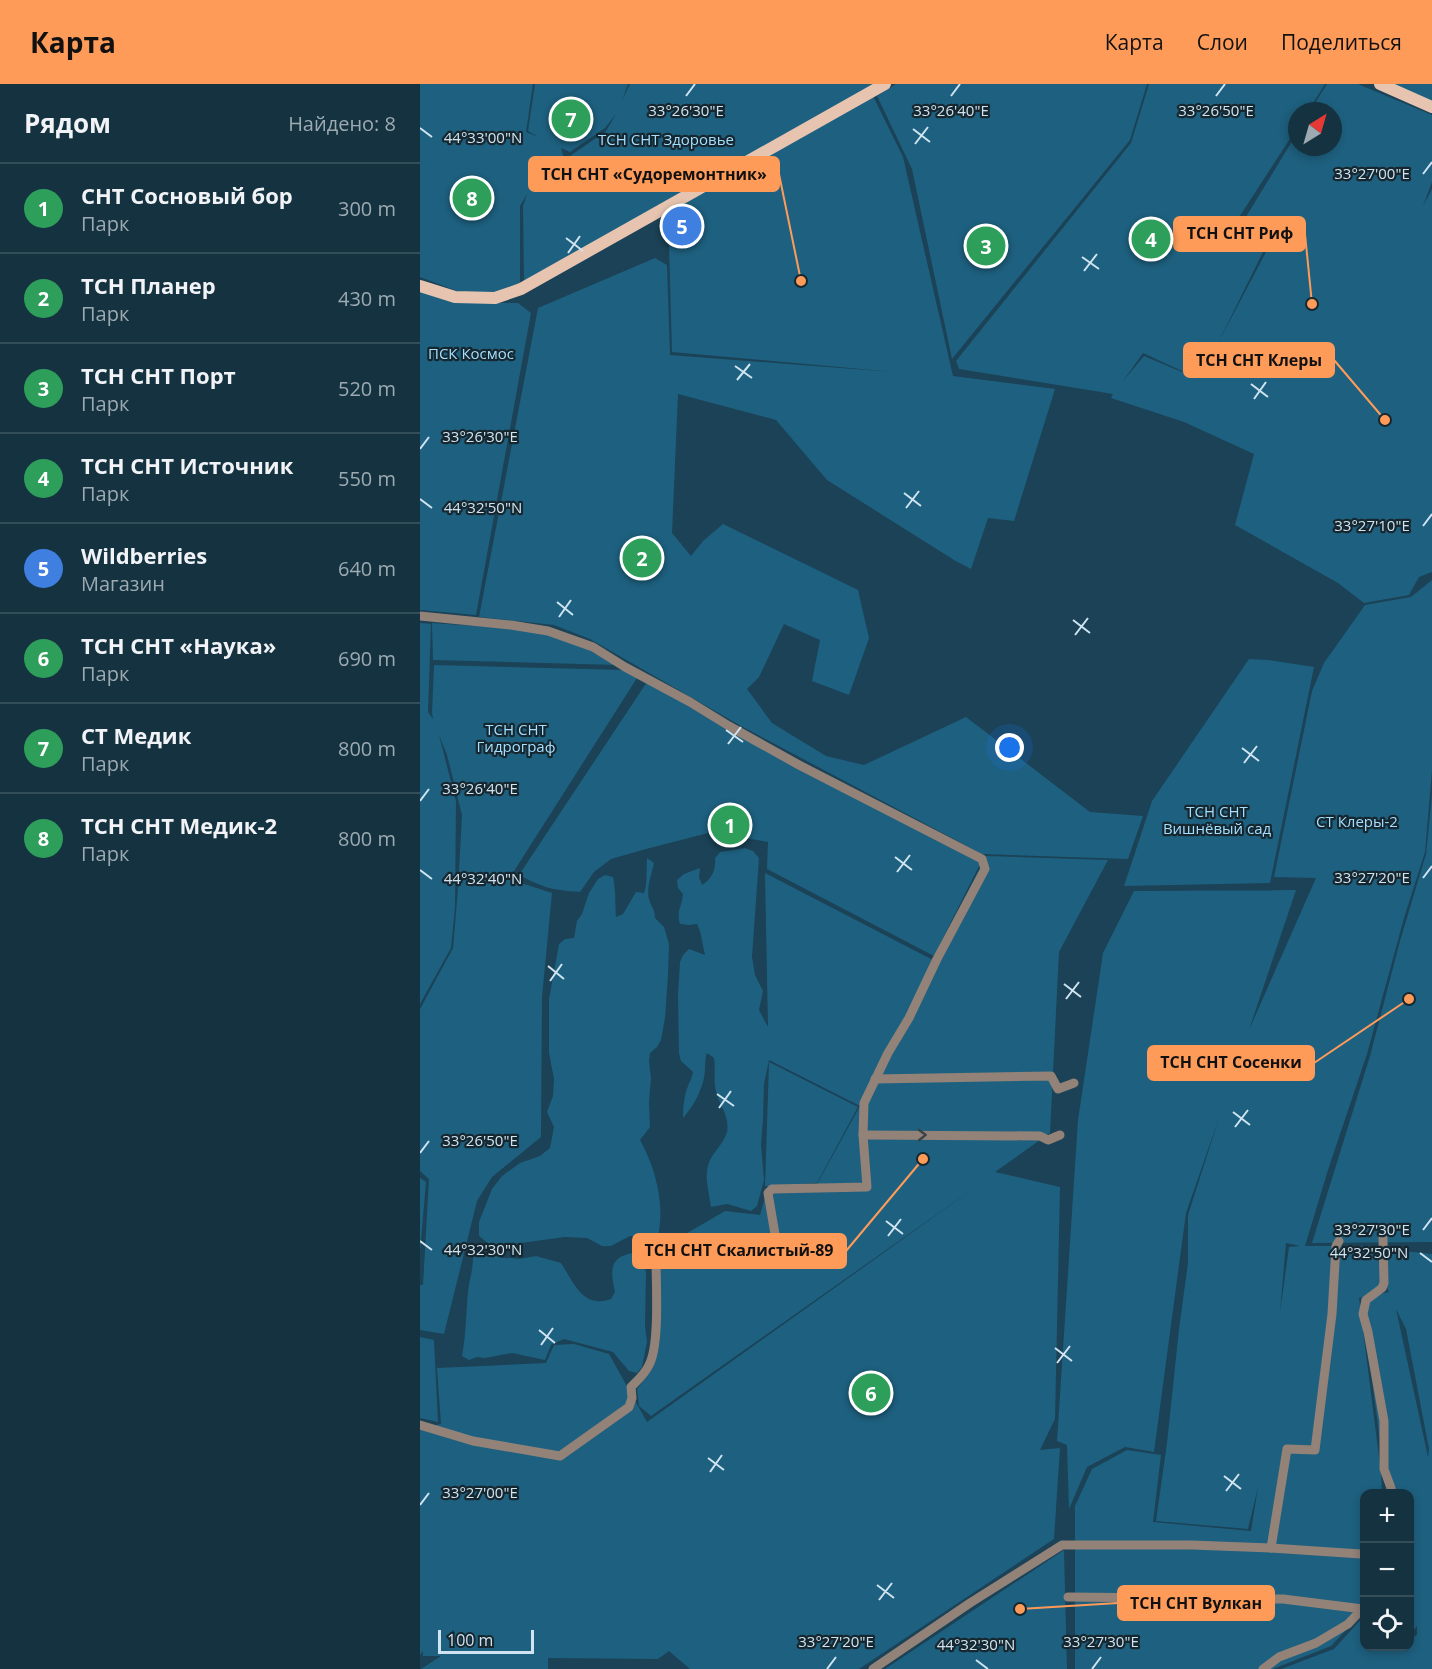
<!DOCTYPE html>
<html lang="ru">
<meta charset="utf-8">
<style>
:root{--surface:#143240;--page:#1d3a47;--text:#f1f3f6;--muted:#9daab1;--line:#334d59;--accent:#fe9b59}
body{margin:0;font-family:"Open Sans",sans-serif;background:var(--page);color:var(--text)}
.controls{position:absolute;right:18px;bottom:18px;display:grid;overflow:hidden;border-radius:12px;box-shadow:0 3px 9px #0003}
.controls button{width:54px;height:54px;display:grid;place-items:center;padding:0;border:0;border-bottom:2px solid var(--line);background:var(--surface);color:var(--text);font:30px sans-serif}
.compass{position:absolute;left:868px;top:18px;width:54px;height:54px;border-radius:50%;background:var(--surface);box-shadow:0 3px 9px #0003;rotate:37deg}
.scale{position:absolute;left:18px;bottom:15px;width:96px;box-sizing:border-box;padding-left:6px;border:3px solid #cfe4f0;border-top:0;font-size:16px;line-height:21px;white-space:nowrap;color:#cfe4f0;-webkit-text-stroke:4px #162730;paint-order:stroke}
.you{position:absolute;left:590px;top:664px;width:21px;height:21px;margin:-15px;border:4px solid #fff;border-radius:50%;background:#1a73e8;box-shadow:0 0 0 9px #1a73e833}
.badge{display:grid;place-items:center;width:39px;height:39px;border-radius:50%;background:var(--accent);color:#fff;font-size:20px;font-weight:700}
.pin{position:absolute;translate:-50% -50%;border:3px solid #fff;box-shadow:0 2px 6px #0006}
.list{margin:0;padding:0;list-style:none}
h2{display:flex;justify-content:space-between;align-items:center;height:78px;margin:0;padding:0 24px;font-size:26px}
h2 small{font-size:20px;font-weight:400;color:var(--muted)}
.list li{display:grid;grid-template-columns:39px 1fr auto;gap:18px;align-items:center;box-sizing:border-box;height:90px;padding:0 24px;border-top:2px solid var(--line)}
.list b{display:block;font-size:22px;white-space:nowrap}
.list p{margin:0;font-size:20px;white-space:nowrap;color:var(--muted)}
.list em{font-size:20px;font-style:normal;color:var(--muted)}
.icon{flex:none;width:33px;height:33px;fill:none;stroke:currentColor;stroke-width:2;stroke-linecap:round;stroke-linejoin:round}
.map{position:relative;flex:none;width:1012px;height:1585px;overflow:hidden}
header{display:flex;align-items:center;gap:36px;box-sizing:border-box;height:84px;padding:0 30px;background:var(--accent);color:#111}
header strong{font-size:28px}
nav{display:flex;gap:33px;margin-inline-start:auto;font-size:21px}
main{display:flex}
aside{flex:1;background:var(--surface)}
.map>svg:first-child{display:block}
</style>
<header>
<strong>Карта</strong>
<nav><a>Карта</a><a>Слои</a><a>Поделиться</a></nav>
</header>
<main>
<aside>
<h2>Рядом<small>Найдено: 8</small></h2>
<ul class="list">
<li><span class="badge" style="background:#2e9e5b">1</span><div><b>СНТ Сосновый бор</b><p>Парк</p></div><em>300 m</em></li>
<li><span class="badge" style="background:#2e9e5b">2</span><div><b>ТСН Планер</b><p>Парк</p></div><em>430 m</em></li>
<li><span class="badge" style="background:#2e9e5b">3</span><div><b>ТСН СНТ Порт</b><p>Парк</p></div><em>520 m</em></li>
<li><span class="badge" style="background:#2e9e5b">4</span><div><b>ТСН СНТ Источник</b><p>Парк</p></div><em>550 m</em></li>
<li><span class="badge" style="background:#3f7fe0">5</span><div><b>Wildberries</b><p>Магазин</p></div><em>640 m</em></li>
<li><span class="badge" style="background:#2e9e5b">6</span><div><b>ТСН СНТ «Наука»</b><p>Парк</p></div><em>690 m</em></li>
<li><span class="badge" style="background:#2e9e5b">7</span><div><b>СТ Медик</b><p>Парк</p></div><em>800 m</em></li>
<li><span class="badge" style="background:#2e9e5b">8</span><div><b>ТСН СНТ Медик-2</b><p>Парк</p></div><em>800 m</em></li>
</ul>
</aside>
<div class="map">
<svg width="1012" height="1585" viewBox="0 0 1012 1585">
<rect width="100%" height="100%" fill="#1b4256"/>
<g fill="#1e607f" fill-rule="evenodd">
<path d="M0 0H113L106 48 118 53 108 47 115 0H208L202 16 210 0H458L104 201 103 122 107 110 100 122V201L71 212 37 207 0 193ZM196 30 186 47 140 79 144 75 141 64 150 68 185 44Z"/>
<polygon points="476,0 727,0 710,56 532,275 492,85 457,12"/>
<path d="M729 0H905L888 27H877V44L812 144 844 166 798 259 846 168 818 146 877 49V63H913V27H890L907 0H938L1012 31V98L1003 122 1012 105V488L999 493 989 511 944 519 918 499 815 441 834 370 764 338 691 314 693 310 539 285 536 277 711 59ZM723 269 762 287V288L724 272 703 297Z"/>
<polygon points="971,0 1012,0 1012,18"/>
<polygon points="453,12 483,73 533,292 635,305 594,437 568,434 551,485 534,476 407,396 356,336 258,310 252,449 271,472 283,457 303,440 438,506 449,554 429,611 392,597 400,556 364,540 339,593 327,605 352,639 406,672 444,681 546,633 670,728 723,732 708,775 562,770 321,642 170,555 134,541 59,533 118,224 235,174 247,181 250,271 474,288 252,268 248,126"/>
<polygon points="0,207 31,218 98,219 111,229 56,531 0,526"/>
<path d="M1012 496V686L1005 768 984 834 947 970 908 1086 885 1162H959L965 1207 939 1214 961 1389 962 1409 944 1410V1527L911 1562 853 1585H655V1422L672 1385 707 1366 741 1371 733 1438 831 1447 838 1403 828 1445 736 1437 747 1359 759 1245 768 1179V1131L799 1034 766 1129 734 1368 705 1363 667 1383 649 1425 647 1361 637 1357 658 1036 683 869 714 807 876 806 829 946 896 794 854 793 892 607 904 579 945 521 991 513ZM866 1159 880 1162 869 1163 860 1228Z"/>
<polygon points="0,539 11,540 8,628 13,635 12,629 14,581 204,586 217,594 89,795 132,809 122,913 121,1053 72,1093 57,1117 24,1250 0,1246 0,1201 3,1201 9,1095 0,1087 0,925 33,864 38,805 42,731 27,671 19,651 36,717 35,823 31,864 0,920"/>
<polygon points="12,539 84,544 128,550 160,561 196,581 13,576"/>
<polygon points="829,575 848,576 894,583 850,799 704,802 732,717"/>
<path d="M227 598 561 778 514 872 347 785 348 758 292 748 226 765 191 775 174 788 160 808C132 806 124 804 99 791Z"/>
<polygon points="1012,711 1012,1158 892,1159 950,972 980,857 1006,770"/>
<path d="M325 764 333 767 339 774 332 873 335 891 343 907 339 926 348 943 345 789 513 876 566 772 688 776 639 868 630 1049 575 1088 640 1103 635 1335 620 1366 640 1364 634 1455 439 1585H270L249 1567 238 1575 128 1574V1585H1L21 1572H3V1567L0 1571V1344L21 1340 17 1284 126 1279 134 1261 154 1260 189 1270 227 1338 557 1102 231 1332 219 1322 217 1305 231 1287 233 1169 305 1127 340 1131 348 1102H345L349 978 438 1023 397 1099 363 1101 397 1100 440 1022 349 976 344 1000 343 1035 341 1061 344 1096 337 1122 331 1127 307 1120 291 1123C289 1108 283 1090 290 1076 295 1066 304 1059 307 1048 310 1032 299 1021 296 1007 293 997 296 985 294 974L287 969C284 978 286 985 284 994 281 1008 273 1023 263 1034 263 1024 264 1012 268 1002 270 997 272 994 273 988L261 977 259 969 258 911 260 878 263 871 269 865 285 871 280 847 277 840 269 841 260 840C256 826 262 823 263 810L258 804 257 796 264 790 280 784 279 793 282 801C292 795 296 785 295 774L300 768Z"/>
<path d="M227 774 234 779C232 789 226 804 229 815 231 823 235 825 235 834L244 843 249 860 248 891 245 934 241 956 237 963 230 969 229 977 231 994 229 1018 230 1043 220 1056C236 1085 245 1120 238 1153L210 1152 191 1162H182L167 1154 145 1153 86 1161 69 1160 59 1152V1138L72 1105 82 1092 100 1079 120 1072 130 1064 134 1043 127 1028 133 1012 134 995 129 969V915L139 860 145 855 154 854 157 837 162 830 169 809 178 795 185 791 193 793C196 805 195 821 196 833L203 830 216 808 224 809C228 798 226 786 227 774Z"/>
<polygon points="0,1094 6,1098 0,1168"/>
<path d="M966 1165 1012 1170V1585H861L914 1565 944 1532V1562H990V1555L997 1551V1542L990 1551V1410L967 1409 941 1214 969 1208 965 1200ZM976 1225 986 1245 1009 1365 1008 1373Z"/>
<path d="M58 1168 74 1171 82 1174H91L99 1175 116 1172 141 1179C154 1199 163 1225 191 1215L195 1208C189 1182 191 1171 220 1168L226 1188 225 1241 227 1258 222 1283 217 1289 209 1287 193 1268 144 1255 131 1261 125 1276 92 1269 65 1274 57 1273 49 1276 42 1272C46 1251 46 1230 48 1208 49 1197 53 1186 53 1174Z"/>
<polygon points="0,1253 14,1256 18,1338 0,1334"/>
<polygon points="644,1466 647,1585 465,1585"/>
</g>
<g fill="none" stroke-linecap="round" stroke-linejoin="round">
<g stroke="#928278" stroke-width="9">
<path d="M0 532 91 541 128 547 173 563 205 583 270 618 309 642 379 681 562 775 565 785 517 875 489 934 468 969 444 1019 443 1051 447 1103 352 1105 348 1109 357 1162 253 1164 241 1167 236 1175C236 1200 240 1261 229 1281 225 1290 218 1296 211 1303L212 1314 209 1323 140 1372 53 1357 0 1341"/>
<polyline points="455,995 631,992 638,1005 654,999"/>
<polyline points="443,1051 620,1052 628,1056 640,1051"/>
<polyline points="963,1154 964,1199 962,1204 946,1216 943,1230 948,1248 964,1337 964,1385 971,1404 971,1410"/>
<polyline points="851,1464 867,1365 895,1366 912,1230 916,1162 919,1157"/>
<polyline points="648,1513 863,1515 943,1525"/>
<polyline points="453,1585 550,1519 642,1461 772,1461 851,1464 941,1470 944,1472"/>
<polyline points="843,1585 859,1573 896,1559 928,1540 944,1523"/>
</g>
<g stroke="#e6c4b0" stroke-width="12">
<polyline points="960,0 1012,23"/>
<polyline points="0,202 35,213 75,214 101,205 465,0"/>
</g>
</g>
<defs><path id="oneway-chevron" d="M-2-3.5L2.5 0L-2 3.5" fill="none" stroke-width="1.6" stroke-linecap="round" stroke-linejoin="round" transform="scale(1.5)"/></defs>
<use stroke="#3b4246" href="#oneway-chevron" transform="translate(502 1051) rotate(-1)"/>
<path fill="none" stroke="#cfe4f0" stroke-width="2" d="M266 12 275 0M531 12 540 0M796 12 805 0M0 44 12 53M493 45 510 58M495 60 508 43M1003 90 1012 78M146 154 163 167M148 169 160 152M662 173 679 185M664 187 677 170M315 282 332 294M317 296 330 280M831 300 848 313M834 315 846 298M0 365 9 353M484 409 501 422M0 415 12 424M486 424 499 407M1003 442 1012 430M137 518 153 531M139 533 151 516M653 536 670 549M655 551 668 534M306 646 323 658M308 660 321 643M822 664 839 677M824 679 837 662M0 717 9 705M475 773 492 786M0 786 12 795M477 788 490 771M1003 794 1012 782M128 882 144 895M130 897 142 880M644 900 661 913M646 915 659 898M297 1010 314 1022M299 1024 311 1007M813 1028 830 1041M815 1043 828 1026M0 1069 9 1057M466 1137 483 1150M1003 1146 1012 1134M468 1152 481 1135M0 1157 12 1166M1000 1169 1012 1178M119 1246 135 1259M121 1261 133 1244M635 1264 652 1277M637 1279 650 1262M288 1374 304 1386M290 1388 302 1371M804 1392 821 1405M806 1407 819 1390M0 1421 9 1409M457 1501 474 1514M459 1516 472 1499M556 1576 568 1585M407 1585 416 1573M672 1585 681 1573"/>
<g text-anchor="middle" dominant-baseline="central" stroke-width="4.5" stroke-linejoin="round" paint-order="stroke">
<g font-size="15" fill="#a4dfff" stroke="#162730">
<text x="246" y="55">ТСН СНТ Здоровье</text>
<text x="51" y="269">ПСК Космос</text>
<text x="96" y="645">ТСН СНТ<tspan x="96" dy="17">Гидрограф</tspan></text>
<text x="797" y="727">ТСН СНТ<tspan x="797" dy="17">Вишнёвый сад</tspan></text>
<text x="937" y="737">СТ Клеры-2</text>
</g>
</g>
<g font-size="15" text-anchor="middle" fill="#cfe4f0" stroke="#162730" stroke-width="4.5" stroke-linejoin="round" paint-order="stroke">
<text x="266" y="32">33°26'30"E</text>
<text x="531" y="32">33°26'40"E</text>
<text x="796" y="32">33°26'50"E</text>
<text x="63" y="59">44°33'00"N</text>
<text x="952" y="95">33°27'00"E</text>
<text x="60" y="358">33°26'30"E</text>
<text x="63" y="429">44°32'50"N</text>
<text x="952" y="447">33°27'10"E</text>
<text x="60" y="710">33°26'40"E</text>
<text x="952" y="799">33°27'20"E</text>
<text x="63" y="800">44°32'40"N</text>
<text x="60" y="1062">33°26'50"E</text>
<text x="952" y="1151">33°27'30"E</text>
<text x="63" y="1171">44°32'30"N</text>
<text x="949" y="1174">44°32'50"N</text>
<text x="60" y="1414">33°27'00"E</text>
<text x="416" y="1563">33°27'20"E</text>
<text x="681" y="1563">33°27'30"E</text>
<text x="556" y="1566">44°32'30"N</text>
</g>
<path fill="none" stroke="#fe9b59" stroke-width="2" d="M381 197L359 90M892 220L885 150M965 336L914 276M989 915L894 979M503 1075L426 1167M600 1525L698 1519"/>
<g fill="#fe9b59" stroke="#162730" stroke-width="2">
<circle cx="381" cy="197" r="6"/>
<circle cx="892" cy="220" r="6"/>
<circle cx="965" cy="336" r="6"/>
<circle cx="989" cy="915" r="6"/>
<circle cx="503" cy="1075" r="6"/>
<circle cx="600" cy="1525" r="6"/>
</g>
<g fill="#fe9b59" stroke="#fe9b59" stroke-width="2">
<rect x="109" y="73" width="250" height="34" rx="6"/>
<rect x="754" y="133" width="131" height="34" rx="6"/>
<rect x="764" y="259" width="150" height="34" rx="6"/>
<rect x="728" y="962" width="166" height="34" rx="6"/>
<rect x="213" y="1150" width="213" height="34" rx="6"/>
<rect x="698" y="1502" width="156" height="34" rx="6"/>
</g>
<g font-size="16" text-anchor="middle" font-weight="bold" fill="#111">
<text x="234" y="96">ТСН СНТ «Судоремонтник»</text>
<text x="820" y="155">ТСН СНТ Риф</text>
<text x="839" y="282">ТСН СНТ Клеры</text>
<text x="811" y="984">ТСН СНТ Сосенки</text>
<text x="319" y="1172">ТСН СНТ Скалистый-89</text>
<text x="776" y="1525">ТСН СНТ Вулкан</text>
</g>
</svg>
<div class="controls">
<button>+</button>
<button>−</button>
<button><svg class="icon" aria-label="locate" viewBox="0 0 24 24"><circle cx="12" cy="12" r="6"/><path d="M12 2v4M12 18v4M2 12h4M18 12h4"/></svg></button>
</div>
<svg class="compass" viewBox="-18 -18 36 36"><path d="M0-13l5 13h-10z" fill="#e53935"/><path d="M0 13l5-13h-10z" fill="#9daab1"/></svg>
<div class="scale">100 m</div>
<div class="you"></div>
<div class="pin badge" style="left:310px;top:741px;background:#2e9e5b">1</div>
<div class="pin badge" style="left:222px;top:474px;background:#2e9e5b">2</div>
<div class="pin badge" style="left:566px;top:162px;background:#2e9e5b">3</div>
<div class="pin badge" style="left:731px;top:155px;background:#2e9e5b">4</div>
<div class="pin badge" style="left:262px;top:142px;background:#3f7fe0">5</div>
<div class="pin badge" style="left:451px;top:1309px;background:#2e9e5b">6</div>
<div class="pin badge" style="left:151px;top:35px;background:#2e9e5b">7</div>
<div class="pin badge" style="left:52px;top:114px;background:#2e9e5b">8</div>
</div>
</main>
